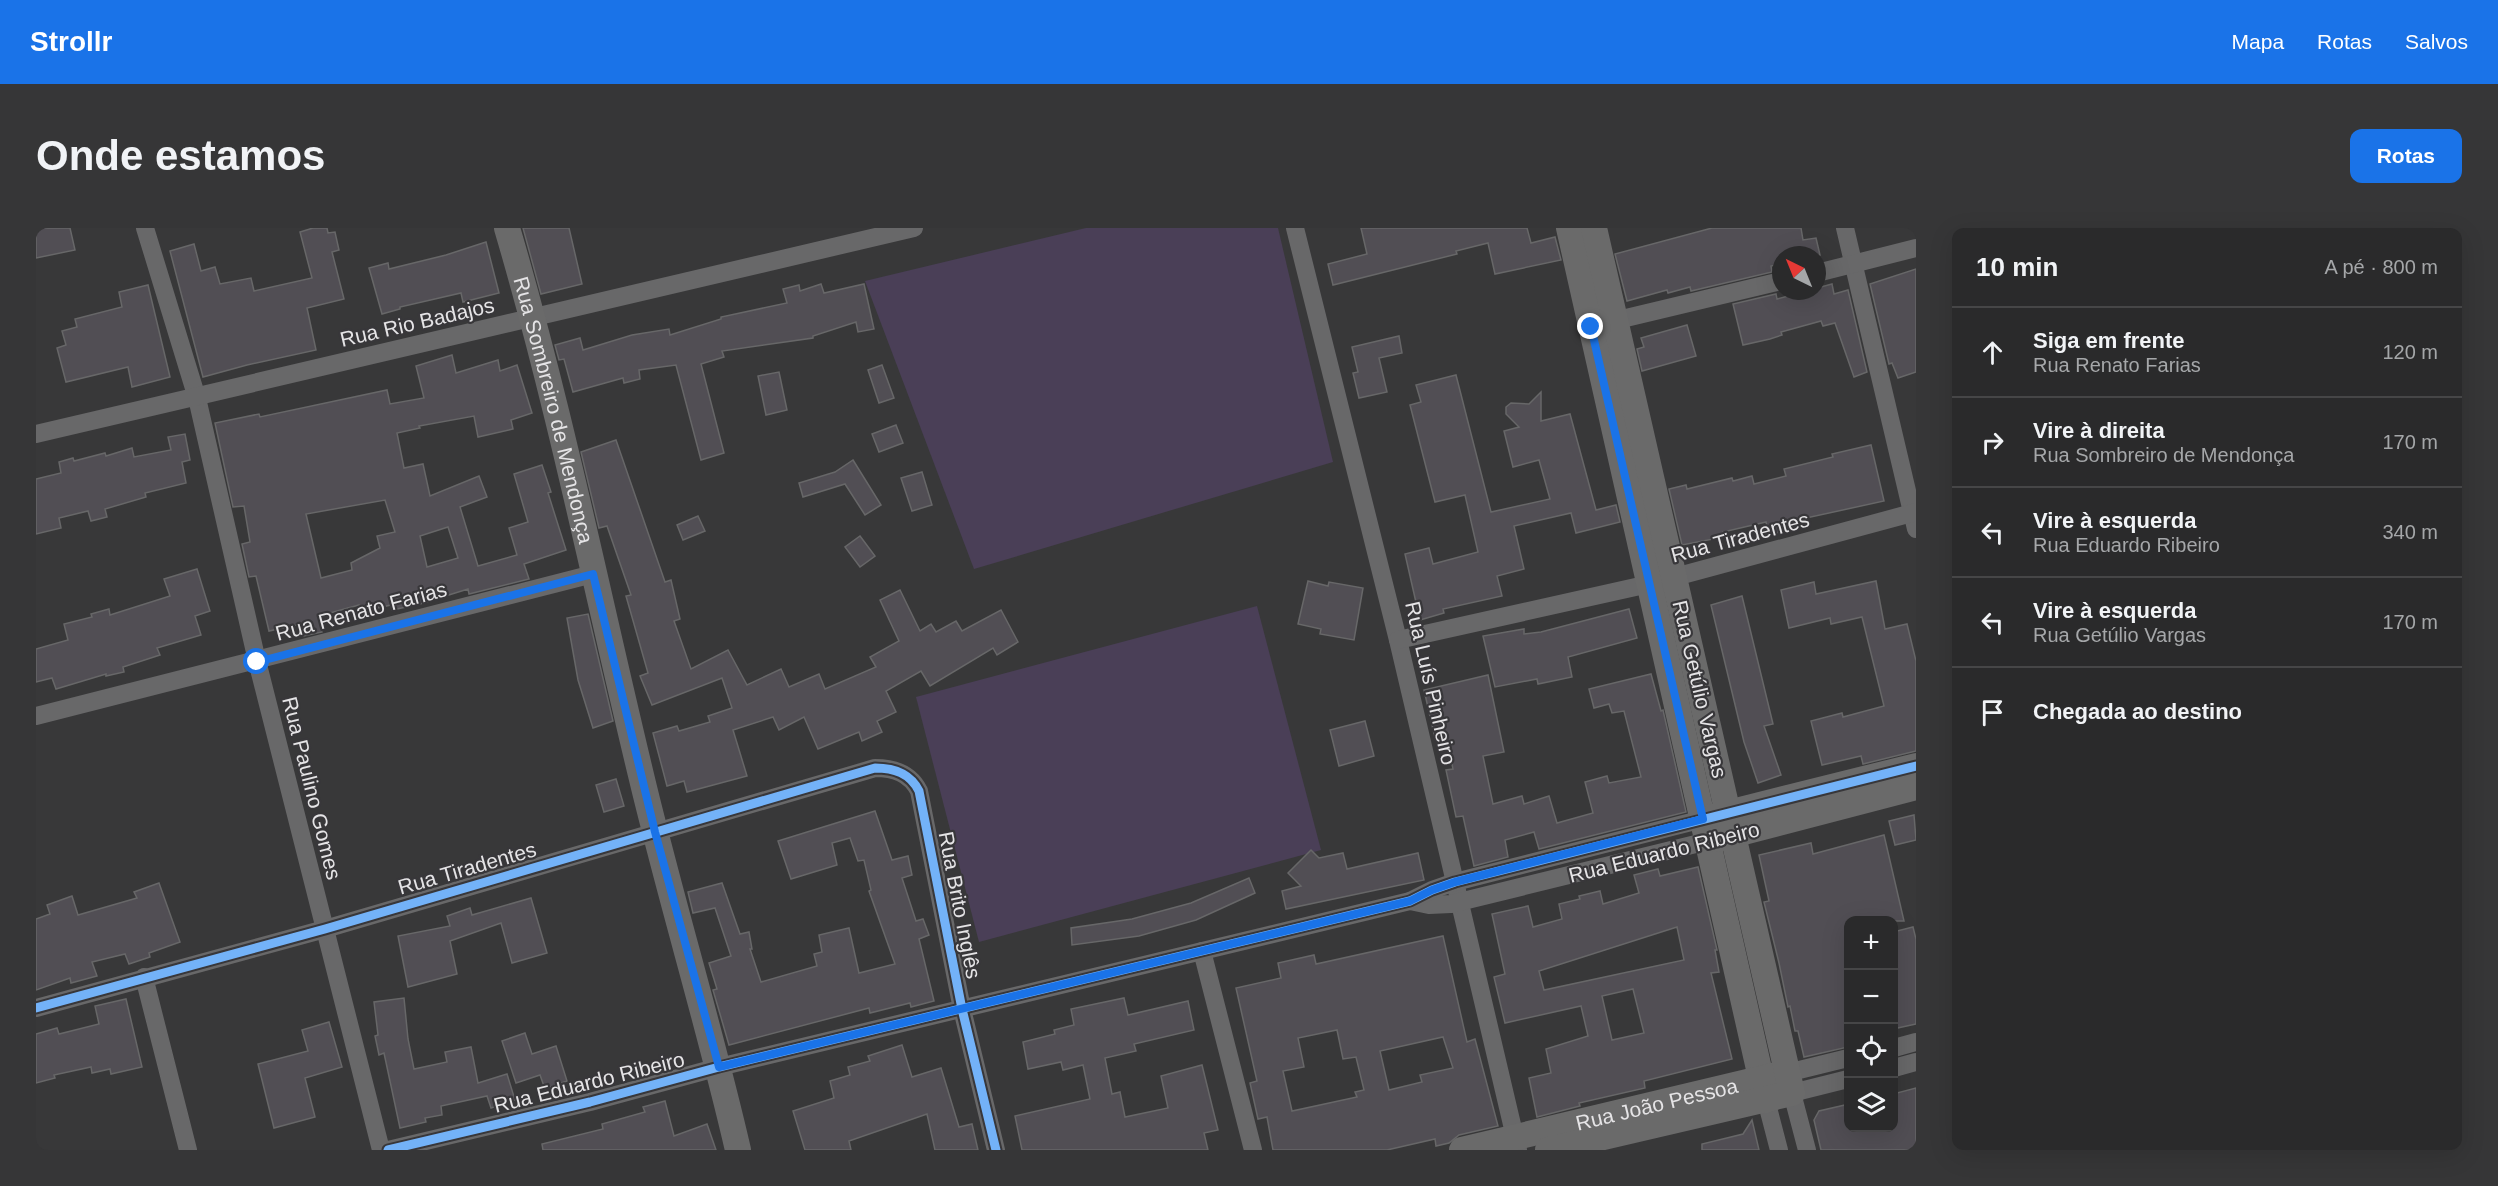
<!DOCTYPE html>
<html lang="pt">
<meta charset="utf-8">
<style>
:root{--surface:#2a2a2b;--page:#363637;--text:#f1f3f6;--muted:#a5a7a9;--line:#464647;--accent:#1a73e8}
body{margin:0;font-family:Helvetica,sans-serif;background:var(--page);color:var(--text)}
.controls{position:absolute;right:18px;bottom:18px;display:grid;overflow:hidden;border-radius:12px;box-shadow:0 6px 24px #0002}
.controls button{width:54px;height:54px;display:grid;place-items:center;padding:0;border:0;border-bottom:2px solid var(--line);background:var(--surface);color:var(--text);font:30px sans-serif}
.compass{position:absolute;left:1736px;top:18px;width:54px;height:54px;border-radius:50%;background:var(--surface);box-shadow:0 6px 24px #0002;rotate:317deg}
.stop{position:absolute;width:18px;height:18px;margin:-14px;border:4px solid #1a73e8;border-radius:50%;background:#fff}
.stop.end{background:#1a73e8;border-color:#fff;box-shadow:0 2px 6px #0008}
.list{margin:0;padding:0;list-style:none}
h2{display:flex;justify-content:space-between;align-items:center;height:78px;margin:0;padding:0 24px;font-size:26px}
h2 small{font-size:20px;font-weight:400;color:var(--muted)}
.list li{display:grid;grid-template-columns:39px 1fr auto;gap:18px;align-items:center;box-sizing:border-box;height:90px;padding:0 24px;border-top:2px solid var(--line)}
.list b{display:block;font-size:22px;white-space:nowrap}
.list p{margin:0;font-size:20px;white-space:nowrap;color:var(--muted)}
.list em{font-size:20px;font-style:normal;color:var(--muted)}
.icon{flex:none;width:33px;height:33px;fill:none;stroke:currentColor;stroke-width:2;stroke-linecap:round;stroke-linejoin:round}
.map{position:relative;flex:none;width:1880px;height:922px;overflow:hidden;border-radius:12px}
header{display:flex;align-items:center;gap:36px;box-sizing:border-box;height:84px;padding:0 30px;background:var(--accent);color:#fff}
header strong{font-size:28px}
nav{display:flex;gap:33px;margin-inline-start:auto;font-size:21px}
.intro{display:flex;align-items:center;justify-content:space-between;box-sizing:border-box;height:144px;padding:0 36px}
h1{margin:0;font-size:42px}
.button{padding:15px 27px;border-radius:12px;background:var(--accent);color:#fff;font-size:21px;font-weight:700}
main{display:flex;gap:36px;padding:0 36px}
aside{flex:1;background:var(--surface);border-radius:12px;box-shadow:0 6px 24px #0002}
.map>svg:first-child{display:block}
</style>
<header>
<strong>Strollr</strong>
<nav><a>Mapa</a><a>Rotas</a><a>Salvos</a></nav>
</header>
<div class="intro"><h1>Onde estamos</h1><a class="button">Rotas</a></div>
<main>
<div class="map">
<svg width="1880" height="922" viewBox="0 0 1880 922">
<rect width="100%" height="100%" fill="#383839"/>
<g fill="#4a3f57">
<polygon points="1050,0 1242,0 1297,234 938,341 829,53"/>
<polygon points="1221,378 1285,622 943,714 880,469"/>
</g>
<g fill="#514e54" stroke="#676768" stroke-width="1.5" fill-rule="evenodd">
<polygon points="0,0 34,0 39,22 0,30"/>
<polygon points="277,0 291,0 292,5 299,4 303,22 296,24 308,71 271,80 280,122 211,137 167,149 134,23 158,16 165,43 179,39 184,56 215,50 218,63 276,50 264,4"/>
<polygon points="487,0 533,0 546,56 505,66"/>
<polygon points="1325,0 1491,0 1495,15 1519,9 1525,32 1459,46 1452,15 1420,23 1421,26 1297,57 1292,36 1331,26"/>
<polygon points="1676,0 1765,0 1767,12 1780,10 1784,27 1745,27 1745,36 1735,38 1736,44 1655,63 1654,59 1632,65 1631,62 1591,73 1579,26"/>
<polygon points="450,14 463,65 427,74 425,65 364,79 364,81 346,86 333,40 352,35 353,41 410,27"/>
<polygon points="1880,41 1880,144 1862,150 1856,135 1853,136 1834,56"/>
<polygon points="785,56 788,65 828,56 838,101 822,104 820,94 777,108 777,110 686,123 688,129 665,136 688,225 665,232 640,137 603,142 604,151 588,155 587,150 537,164 528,131 523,132 519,117 544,110 547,122 596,107 633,101 634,107 685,91 685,89 751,75 747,61 763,57 764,63"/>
<polygon points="1796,56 1798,66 1812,62 1831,144 1818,149 1799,95 1787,98 1785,93 1745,104 1746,107 1734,111 1707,117 1697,76 1740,66 1741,71 1771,63 1781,63 1781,60"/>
<polygon points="112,57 134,149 96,159 92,139 30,154 21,120 30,117 26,103 41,99 39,91 86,79 83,64"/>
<polygon points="1651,97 1660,128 1606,143 1601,121 1608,119 1605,110"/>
<polygon points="1363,108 1366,125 1343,130 1351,164 1323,170 1317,145 1322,144 1316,119"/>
<path d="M416 127 420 145 462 132 464 143 481 137 496 185 475 192 477 201 442 209 438 188 383 198 384 200 361 205 368 240 387 236 394 268 443 248 451 269 424 279 442 338 481 327 473 300 492 294 478 246 506 237 515 264 512 265 530 322 488 336 493 351 433 366 432 361 384 376 356 382 355 377 324 384 323 377 283 388 286 404 267 408 265 396 233 403 220 348 213 349 209 330 206 316 214 314 208 278 197 279 179 195 223 186 224 189 351 162 354 176 388 170 380 138ZM349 272 359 304 341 308 344 320 315 335 316 342 285 350 270 286ZM412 299 422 330 391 339 384 308Z"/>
<polygon points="846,137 858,170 843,175 832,142"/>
<polygon points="743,144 751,182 730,187 722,148"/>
<polygon points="1420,147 1455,284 1514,271 1503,232 1477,239 1468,203 1483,199 1470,186 1470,179 1475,175 1493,176 1505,164 1505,193 1534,186 1560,282 1580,277 1584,294 1540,305 1535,285 1478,298 1488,341 1461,348 1466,368 1407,381 1408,385 1384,392 1369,326 1393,320 1397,336 1442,324 1429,267 1399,274 1374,177 1385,174 1380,157"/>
<polygon points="860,197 867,215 843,224 836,206"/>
<polygon points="149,206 154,232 146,234 150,255 109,265 110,269 69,281 71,289 55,293 52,283 23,290 25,300 0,306 0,251 25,245 23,234 37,230 38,233 69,225 70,228 96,220 98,229 135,222 132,209"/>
<polygon points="580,212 629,354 635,352 644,391 638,393 655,441 692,422 711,457 745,441 753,459 783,446 789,461 840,439 834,429 863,413 844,372 864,362 884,403 895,396 900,404 920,393 926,403 965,382 982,414 961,427 957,420 894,458 885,443 850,463 860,484 841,493 846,504 826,513 823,504 782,521 768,489 743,502 737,489 697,502 711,548 651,564 648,553 631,558 617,505 641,498 643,503 674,494 672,488 696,480 686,450 616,477 604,448 612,445 590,368 595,367 571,298 563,300 545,224"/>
<polygon points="1835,217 1848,273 1770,290 1772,296 1733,307 1730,294 1687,304 1688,309 1646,317 1633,261 1650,257 1651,261 1696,250 1697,253 1716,248 1718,256 1750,248 1748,241 1797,229 1796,226"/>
<polygon points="817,232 845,277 829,287 809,256 767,269 763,255 799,244"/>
<polygon points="886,244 896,277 876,283 865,250"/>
<polygon points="662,288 669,303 647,312 641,297"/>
<polygon points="824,308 839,328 824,339 809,319"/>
<polygon points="161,341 174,383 159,388 165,407 121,420 124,427 87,439 88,444 70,448 70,446 20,461 16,450 0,454 0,421 32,412 28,396 56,389 55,386 73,381 74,387 134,368 128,351"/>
<polygon points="1272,353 1292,358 1293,354 1327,360 1318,412 1284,406 1285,401 1262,396"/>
<polygon points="1840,353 1849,401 1871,396 1880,433 1880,523 1827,536 1825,528 1786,537 1775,493 1806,485 1807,489 1848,478 1826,389 1795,396 1794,390 1753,400 1745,362 1778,354 1780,366"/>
<polygon points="1706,368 1737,496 1728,498 1745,547 1722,555 1708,514 1675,377"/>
<polygon points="1593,381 1601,410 1532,429 1536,449 1502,456 1501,451 1459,459 1447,408 1488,401 1488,406 1505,404"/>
<polygon points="552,386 577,493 557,500 542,452 531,390"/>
<polygon points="1615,446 1625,483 1627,482 1650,584 1503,621 1498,604 1469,612 1472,629 1438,638 1427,588 1420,589 1410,542 1417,541 1410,507 1399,510 1388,462 1452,447 1468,524 1447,528 1457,576 1486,568 1488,576 1513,568 1521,595 1557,585 1549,554 1571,548 1573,555 1605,549 1588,483 1576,485 1573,476 1558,480 1553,461"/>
<polygon points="1329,493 1338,528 1303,538 1294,502"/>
<polygon points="580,551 588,578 568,584 560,557"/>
<polygon points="839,583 856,632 872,628 876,647 866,650 880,693 887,691 893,707 883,711 898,773 875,779 874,775 834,785 833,780 693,817 677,762 681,761 673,735 695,728 679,680 657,685 652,664 686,655 704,706 713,704 716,721 714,721 725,754 781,738 778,726 786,724 783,707 813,700 823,745 859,736 833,663 835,662 828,632 822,633 814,610 796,615 801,637 755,651 742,613"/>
<polygon points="1878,587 1880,612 1859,617 1853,593"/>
<polygon points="1848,607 1868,693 1812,693 1812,819 1768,829 1762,803 1759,803 1754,778 1752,779 1743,735 1728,674 1733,673 1723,627 1775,615 1777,626"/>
<polygon points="1275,622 1283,630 1307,625 1311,641 1382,625 1388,652 1250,681 1246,663 1265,658 1252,645"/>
<path d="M1662 639 1681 722H1679L1683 744 1675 745 1696 831 1608 853 1609 860 1543 875 1544 878 1501 889 1493 850 1515 845 1510 821 1552 808 1545 778 1469 795 1458 749 1469 746 1456 686 1492 678 1497 699 1526 691 1523 676 1544 671 1543 668 1564 663 1567 676 1603 665 1598 647 1622 641 1624 648ZM1641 699 1648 732 1508 762 1503 743ZM1597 761 1608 805 1576 812 1566 768Z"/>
<polygon points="1213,650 1219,665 1160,692 1103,708 1036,717 1035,700 1096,691 1155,675"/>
<polygon points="123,655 144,714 113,725 114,729 93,736 89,726 56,734 61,748 35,755 34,750 0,762 0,691 14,686 11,677 36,668 42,687 101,670 98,664"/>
<polygon points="495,670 511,725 476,735 465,695 414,713 421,746 372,759 362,708 414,698 411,688 434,680 436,687"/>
<polygon points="1877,699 1880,711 1880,796 1857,801 1857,704"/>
<path d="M1407 708 1431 814 1439 811 1462 898 1423 907 1413 915 1400 918 1399 911 1351 922H1237L1231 889 1222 891 1214 855 1221 853 1200 760 1245 750 1242 735 1278 727 1280 736ZM1301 802 1307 831 1320 829 1328 862 1319 864 1321 869 1256 883 1247 843 1268 839 1262 810ZM1407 809 1417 840 1384 847 1386 854 1353 862 1344 823Z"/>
<polygon points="368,770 372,811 378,841 411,834 409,824 435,819 442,855 471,846 479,872 455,880 451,868 405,878 406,887 389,890 390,894 364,900 348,825 343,827 339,808 342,807 338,774"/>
<polygon points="1088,770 1092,787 1152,773 1158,802 1098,816 1100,823 1069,830 1076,866 1084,864 1089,889 1132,880 1125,848 1166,837 1182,902 1168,905 1172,922 986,922 979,888 1054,871 1047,837 1027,842 1025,834 992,841 987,814 1019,806 1018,802 1038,797 1035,781"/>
<polygon points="90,771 106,839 75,846 74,841 56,845 55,839 18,847 19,850 0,855 0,806 21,800 23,806 63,796 59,778"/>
<polygon points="293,794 306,839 269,850 279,889 238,900 222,836 272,823 266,802"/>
<polygon points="489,805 496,826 520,818 531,853 509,861 504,847 480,855 466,813"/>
<polygon points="866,817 876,849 905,840 923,899 936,896 942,922 899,922 891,886 813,913 815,922 769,922 757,883 798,870 794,853 814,847 812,839 834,833 832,828"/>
<polygon points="1880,860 1880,922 1785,922 1778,892 1783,883 1809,877 1812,900 1857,900 1857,866"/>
<polygon points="629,873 638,908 671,896 680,922 507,922 506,916 567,901 566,896 609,884 607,879"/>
<polygon points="1716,892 1723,922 1666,922 1666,916 1707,906"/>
</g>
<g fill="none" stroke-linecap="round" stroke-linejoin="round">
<g stroke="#686869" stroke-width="18">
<polyline points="109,0 161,170 221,433 345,922"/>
<polyline points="1259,0 1362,412 1482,922"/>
<polyline points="1809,0 1880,301"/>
<polyline points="1781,45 1880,20"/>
<polyline points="1569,95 1745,53"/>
<polyline points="0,206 878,0"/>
<polyline points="1362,412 1613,356 1880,284"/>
<polyline points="0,488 557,346"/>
<polyline points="1374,673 1393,677 1415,676 1672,613"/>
<polyline points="1166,723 1217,922"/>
<polyline points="108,749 152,922"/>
<path d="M0 780 289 701 839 540C858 540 874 545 883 563L926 781 960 922"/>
<polyline points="1858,820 1880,814"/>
<polyline points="1858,840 1880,834"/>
<polyline points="1751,845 1812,830"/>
<polyline points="1730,872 1743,922"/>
<polyline points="352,922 554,874 683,839 1374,673 1396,662 1419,654 1667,591"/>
<polyline points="1771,922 1756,865 1812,851"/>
</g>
<g stroke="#6a6a6a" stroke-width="26">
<path id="s1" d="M471 0C524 180 561 365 605 547 635 673 673 796 702 922"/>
<polyline points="1533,0 1730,872"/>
<polyline points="1676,589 1880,538"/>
<polyline points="1681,611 1880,559"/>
<path id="s2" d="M1426 922 1741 847"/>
<polyline points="1512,922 1756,865 1558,0"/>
</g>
<g stroke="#38373a" stroke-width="13">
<g id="cycleway">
<path d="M0 780 289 701 839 540C858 540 874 545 883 563L926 781 960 922"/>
<polyline points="352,922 554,874 683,839 1374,673 1396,662 1419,654 1880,538"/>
</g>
</g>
<use href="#cycleway" stroke="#73b2f8" stroke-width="9"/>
</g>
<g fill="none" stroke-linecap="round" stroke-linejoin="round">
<polyline stroke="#1a73e8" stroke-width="8" points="221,434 557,346 619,604 683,839 1374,673 1396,662 1419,654 1667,591 1555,99"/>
</g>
<g text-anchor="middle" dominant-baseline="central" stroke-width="4.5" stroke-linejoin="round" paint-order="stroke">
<g font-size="21" fill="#e5e4e6" stroke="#38373a">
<text transform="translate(381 94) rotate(-13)">Rua Rio Badajos</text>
<text stroke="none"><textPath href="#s1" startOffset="188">Rua Sombreiro de Mendonça</textPath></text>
<text transform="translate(1704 309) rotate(-15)">Rua Tiradentes</text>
<text transform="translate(325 383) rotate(-15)">Rua Renato Farias</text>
<text transform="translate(1395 455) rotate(77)">Rua Luís Pinheiro</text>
<text transform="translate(1664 461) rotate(77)">Rua Getúlio Vargas</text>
<text transform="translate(276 560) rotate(76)">Rua Paulino Gomes</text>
<text transform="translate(1628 624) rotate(-14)">Rua Eduardo Ribeiro</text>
<text transform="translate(431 640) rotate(-16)">Rua Tiradentes</text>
<text transform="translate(924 677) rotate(79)">Rua Brito Inglês</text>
<text transform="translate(553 854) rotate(-14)">Rua Eduardo Ribeiro</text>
<text stroke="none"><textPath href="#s2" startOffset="200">Rua João Pessoa</textPath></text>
</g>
</g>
</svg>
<div class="controls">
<button>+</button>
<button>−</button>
<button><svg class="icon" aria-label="locate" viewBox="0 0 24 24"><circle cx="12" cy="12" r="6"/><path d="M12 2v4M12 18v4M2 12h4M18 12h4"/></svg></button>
<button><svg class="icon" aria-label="layers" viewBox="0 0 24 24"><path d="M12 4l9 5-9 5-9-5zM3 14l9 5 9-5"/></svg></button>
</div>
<svg class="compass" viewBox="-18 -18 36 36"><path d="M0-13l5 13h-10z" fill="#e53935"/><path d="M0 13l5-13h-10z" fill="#a5a7a9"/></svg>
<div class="stop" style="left:221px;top:434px"></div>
<div class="stop end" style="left:1555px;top:99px"></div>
</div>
<aside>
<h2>10 min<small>A pé · 800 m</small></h2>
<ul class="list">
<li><svg class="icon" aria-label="ahead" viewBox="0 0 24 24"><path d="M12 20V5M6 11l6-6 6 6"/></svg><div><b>Siga em frente</b><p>Rua Renato Farias</p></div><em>120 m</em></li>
<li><svg class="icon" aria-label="right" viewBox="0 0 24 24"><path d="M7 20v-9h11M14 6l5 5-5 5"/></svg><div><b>Vire à direita</b><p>Rua Sombreiro de Mendonça</p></div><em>170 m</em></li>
<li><svg class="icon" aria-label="left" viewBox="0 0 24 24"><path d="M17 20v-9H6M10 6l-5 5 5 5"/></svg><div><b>Vire à esquerda</b><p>Rua Eduardo Ribeiro</p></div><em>340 m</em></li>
<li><svg class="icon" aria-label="left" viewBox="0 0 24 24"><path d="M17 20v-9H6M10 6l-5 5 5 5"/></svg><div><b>Vire à esquerda</b><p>Rua Getúlio Vargas</p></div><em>170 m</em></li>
<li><svg class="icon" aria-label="arrive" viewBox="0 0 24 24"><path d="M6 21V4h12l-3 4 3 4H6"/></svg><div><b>Chegada ao destino</b></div></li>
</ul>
</aside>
</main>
